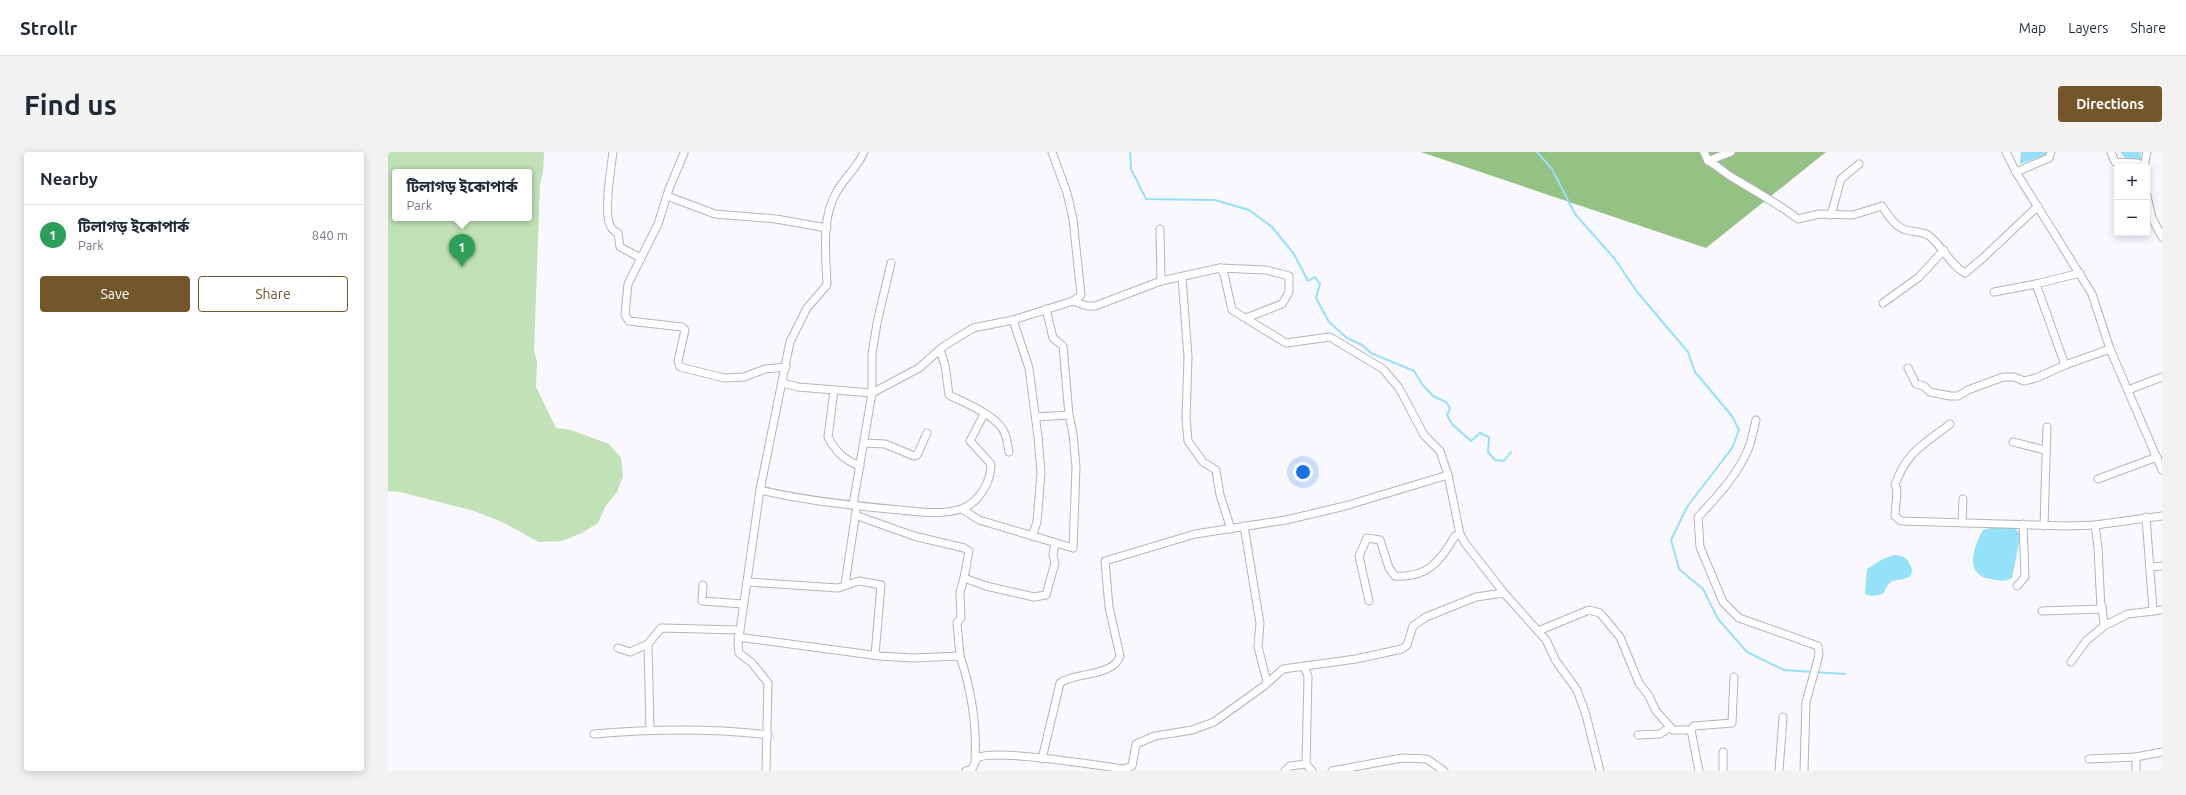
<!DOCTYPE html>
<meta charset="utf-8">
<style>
:root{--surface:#fff;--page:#f2f2f3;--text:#1f2937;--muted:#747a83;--line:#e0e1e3;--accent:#73562a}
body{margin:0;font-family:Ubuntu,"Noto Sans Bengali",sans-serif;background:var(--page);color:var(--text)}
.controls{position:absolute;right:12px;top:12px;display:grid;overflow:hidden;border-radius:4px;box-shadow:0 2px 10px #0003}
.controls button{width:36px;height:36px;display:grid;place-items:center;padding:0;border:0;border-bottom:1px solid var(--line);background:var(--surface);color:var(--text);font:20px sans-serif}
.you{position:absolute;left:915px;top:320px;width:14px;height:14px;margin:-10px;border:3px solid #fff;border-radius:50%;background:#1a73e8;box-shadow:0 0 0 6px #1a73e833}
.badge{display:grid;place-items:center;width:26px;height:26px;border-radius:50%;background:var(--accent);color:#fff;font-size:13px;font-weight:700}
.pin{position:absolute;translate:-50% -33px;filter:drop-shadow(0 1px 2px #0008)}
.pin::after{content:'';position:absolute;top:21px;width:14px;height:12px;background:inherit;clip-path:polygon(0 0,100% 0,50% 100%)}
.popup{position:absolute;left:4px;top:17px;width:140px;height:52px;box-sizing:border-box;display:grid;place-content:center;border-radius:4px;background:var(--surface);filter:drop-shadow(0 1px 3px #0005);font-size:13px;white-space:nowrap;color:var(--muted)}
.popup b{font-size:15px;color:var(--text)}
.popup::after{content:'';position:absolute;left:50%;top:100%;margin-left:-8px;border:8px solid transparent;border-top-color:var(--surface)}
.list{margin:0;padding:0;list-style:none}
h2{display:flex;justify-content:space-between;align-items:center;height:52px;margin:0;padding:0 16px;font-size:17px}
h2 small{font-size:13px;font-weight:400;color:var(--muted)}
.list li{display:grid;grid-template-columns:26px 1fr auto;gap:12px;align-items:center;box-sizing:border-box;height:60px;padding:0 16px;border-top:1px solid var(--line)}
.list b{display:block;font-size:15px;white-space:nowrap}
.list p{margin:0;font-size:13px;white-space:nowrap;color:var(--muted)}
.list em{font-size:13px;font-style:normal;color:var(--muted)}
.actions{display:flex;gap:8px;padding:12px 16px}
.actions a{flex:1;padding:9px 0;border:1px solid var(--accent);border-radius:4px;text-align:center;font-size:14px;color:var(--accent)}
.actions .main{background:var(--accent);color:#fff}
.map{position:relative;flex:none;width:1774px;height:619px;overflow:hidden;border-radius:4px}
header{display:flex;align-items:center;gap:24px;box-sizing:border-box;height:56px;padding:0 20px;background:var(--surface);border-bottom:1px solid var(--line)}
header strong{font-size:19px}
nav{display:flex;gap:22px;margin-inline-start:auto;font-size:14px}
.intro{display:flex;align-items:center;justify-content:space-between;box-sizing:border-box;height:96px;padding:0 24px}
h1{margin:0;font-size:28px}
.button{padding:10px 18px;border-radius:4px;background:var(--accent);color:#fff;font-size:14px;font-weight:700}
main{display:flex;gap:24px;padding:0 24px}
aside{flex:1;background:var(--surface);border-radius:4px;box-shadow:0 2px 10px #0003}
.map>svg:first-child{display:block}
</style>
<header>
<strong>Strollr</strong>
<nav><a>Map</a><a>Layers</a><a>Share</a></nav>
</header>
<div class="intro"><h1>Find us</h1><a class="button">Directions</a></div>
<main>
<aside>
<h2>Nearby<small></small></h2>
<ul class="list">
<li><span class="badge" style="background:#2e9e5b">1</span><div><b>টিলাগড় ইকোপার্ক</b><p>Park</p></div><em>840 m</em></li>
</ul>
<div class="actions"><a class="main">Save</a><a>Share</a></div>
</aside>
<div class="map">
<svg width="1774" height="619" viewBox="0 0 1774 619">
<rect width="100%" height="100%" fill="#f8f8fe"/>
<path fill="#c1e1b7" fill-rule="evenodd" d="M0 0H156L155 20 152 33 146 198 149 210 148 235 168 276 183 278 221 292 233 306 235 324 229 340 217 355 210 371 194 381 174 389 151 390 114 370 86 359 12 340 0 339ZM7 20H141V66H7Z"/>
<polygon fill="#93c282" points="1033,0 1438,0 1318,96"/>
<g fill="#95e1f9">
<polygon points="1633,0 1661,0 1661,2 1632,12"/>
<polygon points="1732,0 1753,0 1753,8 1738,7"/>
<path d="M1606 375 1627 376 1631 381 1632 386 1624 426C1616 430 1611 429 1603 427 1576 424 1585 395 1595 378Z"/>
<path d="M1506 403C1517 403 1521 408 1524 418L1523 424C1504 433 1506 421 1495 442L1484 444 1477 442 1479 417 1495 407Z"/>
</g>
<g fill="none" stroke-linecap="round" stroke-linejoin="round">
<g stroke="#95e1f9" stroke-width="2">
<polyline points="742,0 743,17 758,47 827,48 861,58 884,75 906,102 920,129 927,125 932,132 928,146 941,170 959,186 974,193 983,201 1026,219 1034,232 1045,244 1058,250 1062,256 1059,263 1064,272 1083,289 1092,281 1101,285 1100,300 1107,308 1116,309 1123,300"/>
<polyline points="1149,0 1164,17 1187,62 1226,106 1250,141 1300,200 1307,220 1344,264 1351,278 1344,296 1299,355 1283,388 1291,417 1315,437 1330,467 1359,500 1396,518 1457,522"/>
</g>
<g stroke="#b4b4bc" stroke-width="9">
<g id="minor">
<path d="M225 0C223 15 215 64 223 75 224 78 228 80 230 81L232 95 253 106 240 132 237 163 241 169 294 175 297 178 290 209 292 215 336 226 356 225 377 217 398 215"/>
<polyline points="664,0 679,41 685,67 693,143 685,149"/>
<path d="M1316 0 1320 9C1329 13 1334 19 1342 24 1365 38 1389 51 1410 67L1431 62 1465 63 1494 54C1500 63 1507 75 1518 78 1525 80 1533 79 1540 83 1554 93 1562 113 1577 121L1595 106 1650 54"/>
<polyline points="1618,0 1628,20"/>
<polyline points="1663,0 1661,6 1628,20 1704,142 1722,197 1774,318"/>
<polyline points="1723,0 1727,10 1750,11 1755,15"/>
<polyline points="1320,9 1343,0"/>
<polyline points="1756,15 1759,0"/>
<polyline points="279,44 327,62 388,67 439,76"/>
<polyline points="1759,44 1764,66 1774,85"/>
<polyline points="1443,63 1453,27 1471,12"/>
<polyline points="772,77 773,129"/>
<polyline points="253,106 270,72 281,37 296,1"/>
<polyline points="832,116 878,118 901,124 901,140 894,152 858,166"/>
<polyline points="1692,121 1648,132 1677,213 1722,197"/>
<polyline points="794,125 800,205 798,266 800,289 815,310 828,318 832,343 843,377"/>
<polyline points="1606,140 1648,132"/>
<polyline points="1495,151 1531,125 1556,98"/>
<polyline points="625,168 641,216 650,285 653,321 649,370 644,384"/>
<path d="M552 198 557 213 561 243C577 251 611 264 617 282 619 287 620 294 621 300"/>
<polyline points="1520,216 1528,232 1536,234 1542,240 1562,244 1570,244 1580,238 1615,225 1626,225 1636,229 1648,226 1677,213"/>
<polyline points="395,231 410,235 484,241 531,216 556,194 585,176 625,168 685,149 699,154 707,154 773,129 832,116 836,122 844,158 898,191 942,185 995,217 1011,236 1036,283 1052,299 1060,323 1072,382 1077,391 1116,441 1158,488 1168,509 1189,538 1198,563 1212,619"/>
<path d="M446 238 440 285C448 300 456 308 472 314"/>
<polyline points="1740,238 1774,225"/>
<polyline points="648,265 681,263"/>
<path d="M1368 268C1366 277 1364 286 1361 295 1351 321 1329 345 1310 365L1312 395 1335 450 1351 466 1430 494 1431 503 1418 550 1416 619"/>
<path d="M1562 272C1535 293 1519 299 1507 333L1509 338 1507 364 1513 369 1678 374 1707 373 1774 364"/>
<polyline points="1625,290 1657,298"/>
<polyline points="476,291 497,292 526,304 529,303 539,281"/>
<polyline points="1710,327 1769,305"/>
<path d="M372 338C418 349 465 354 513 358 532 360 554 363 573 357 591 351 603 330 603 312L582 289 596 262"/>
<polyline points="465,353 484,241 484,202 489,171 503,111"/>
<polyline points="574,357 591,368 685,396 688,315 685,282 681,263 675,194 665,186 658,157"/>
<polyline points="467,363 526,384 576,396 581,399 576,426 598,434 646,445 658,443 667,411 665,403 667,391"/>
<polyline points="1758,365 1765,459"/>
<polyline points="1574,371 1575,347"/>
<polyline points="856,374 872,471 870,495 879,530"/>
<polyline points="1656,374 1659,275"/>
<polyline points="1762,415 1774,414"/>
<polyline points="359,430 450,436 471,429 493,433 487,503"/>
<polyline points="457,432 468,360"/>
<polyline points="315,433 314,449 355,452"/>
<polyline points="1629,434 1637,425 1635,372"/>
<path d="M981 449 971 404 979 386 992 388 1001 416 1007 424C1039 426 1052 410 1067 384L1072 382"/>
<polyline points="1714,454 1716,474"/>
<polyline points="1654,459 1713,457 1710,396 1707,373"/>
<polyline points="1150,479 1201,458 1212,461 1232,485 1251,531 1261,544 1268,559 1285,578 1303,578 1311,619"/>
<path d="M350 485 492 504 524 506 572 504C583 537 589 573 587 608"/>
<polyline points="260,492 262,578"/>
<polyline points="230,496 242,500 260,492 273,476 351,478"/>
<polyline points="572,504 569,471 573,466 572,440 576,426"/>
<polyline points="1683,510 1698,489 1716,474 1740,462 1774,458"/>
<polyline points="1303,578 1306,574 1344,571 1346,525"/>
<path d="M206 582C264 577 322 576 380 583"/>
<polyline points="1250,583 1272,582 1281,576"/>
<path d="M654 607 672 531C687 520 725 525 732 504L721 455 717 409 807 382 898 368 957 354 1060 323"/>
<polyline points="1701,607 1748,605"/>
<polyline points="918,612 924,619"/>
<path d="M378 619 380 531 364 511 351 501 350 492 372 338 402 190 419 156 439 133C438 104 433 67 448 41 456 26 470 15 476 0"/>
<path d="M578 619 584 617 589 606C606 596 711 614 737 617L744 614 748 592 767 584 804 578 826 570 876 534 895 517 968 507 1014 497 1019 493 1025 474 1038 465 1088 445 1116 441"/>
<polyline points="897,619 902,614 918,612 920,524 916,514"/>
<polyline points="944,619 1014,606 1039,607 1056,619"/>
<polyline points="1335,619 1335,600"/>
<polyline points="1391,619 1395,565"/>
<polyline points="1748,619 1748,605 1774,600"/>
</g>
</g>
<use href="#minor" stroke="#fff" stroke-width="7"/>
</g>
</svg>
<div class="controls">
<button>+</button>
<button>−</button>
</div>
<div class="you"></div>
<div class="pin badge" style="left:74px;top:115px;background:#2e9e5b">1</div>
<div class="popup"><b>টিলাগড় ইকোপার্ক</b>Park</div>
</div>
</main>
